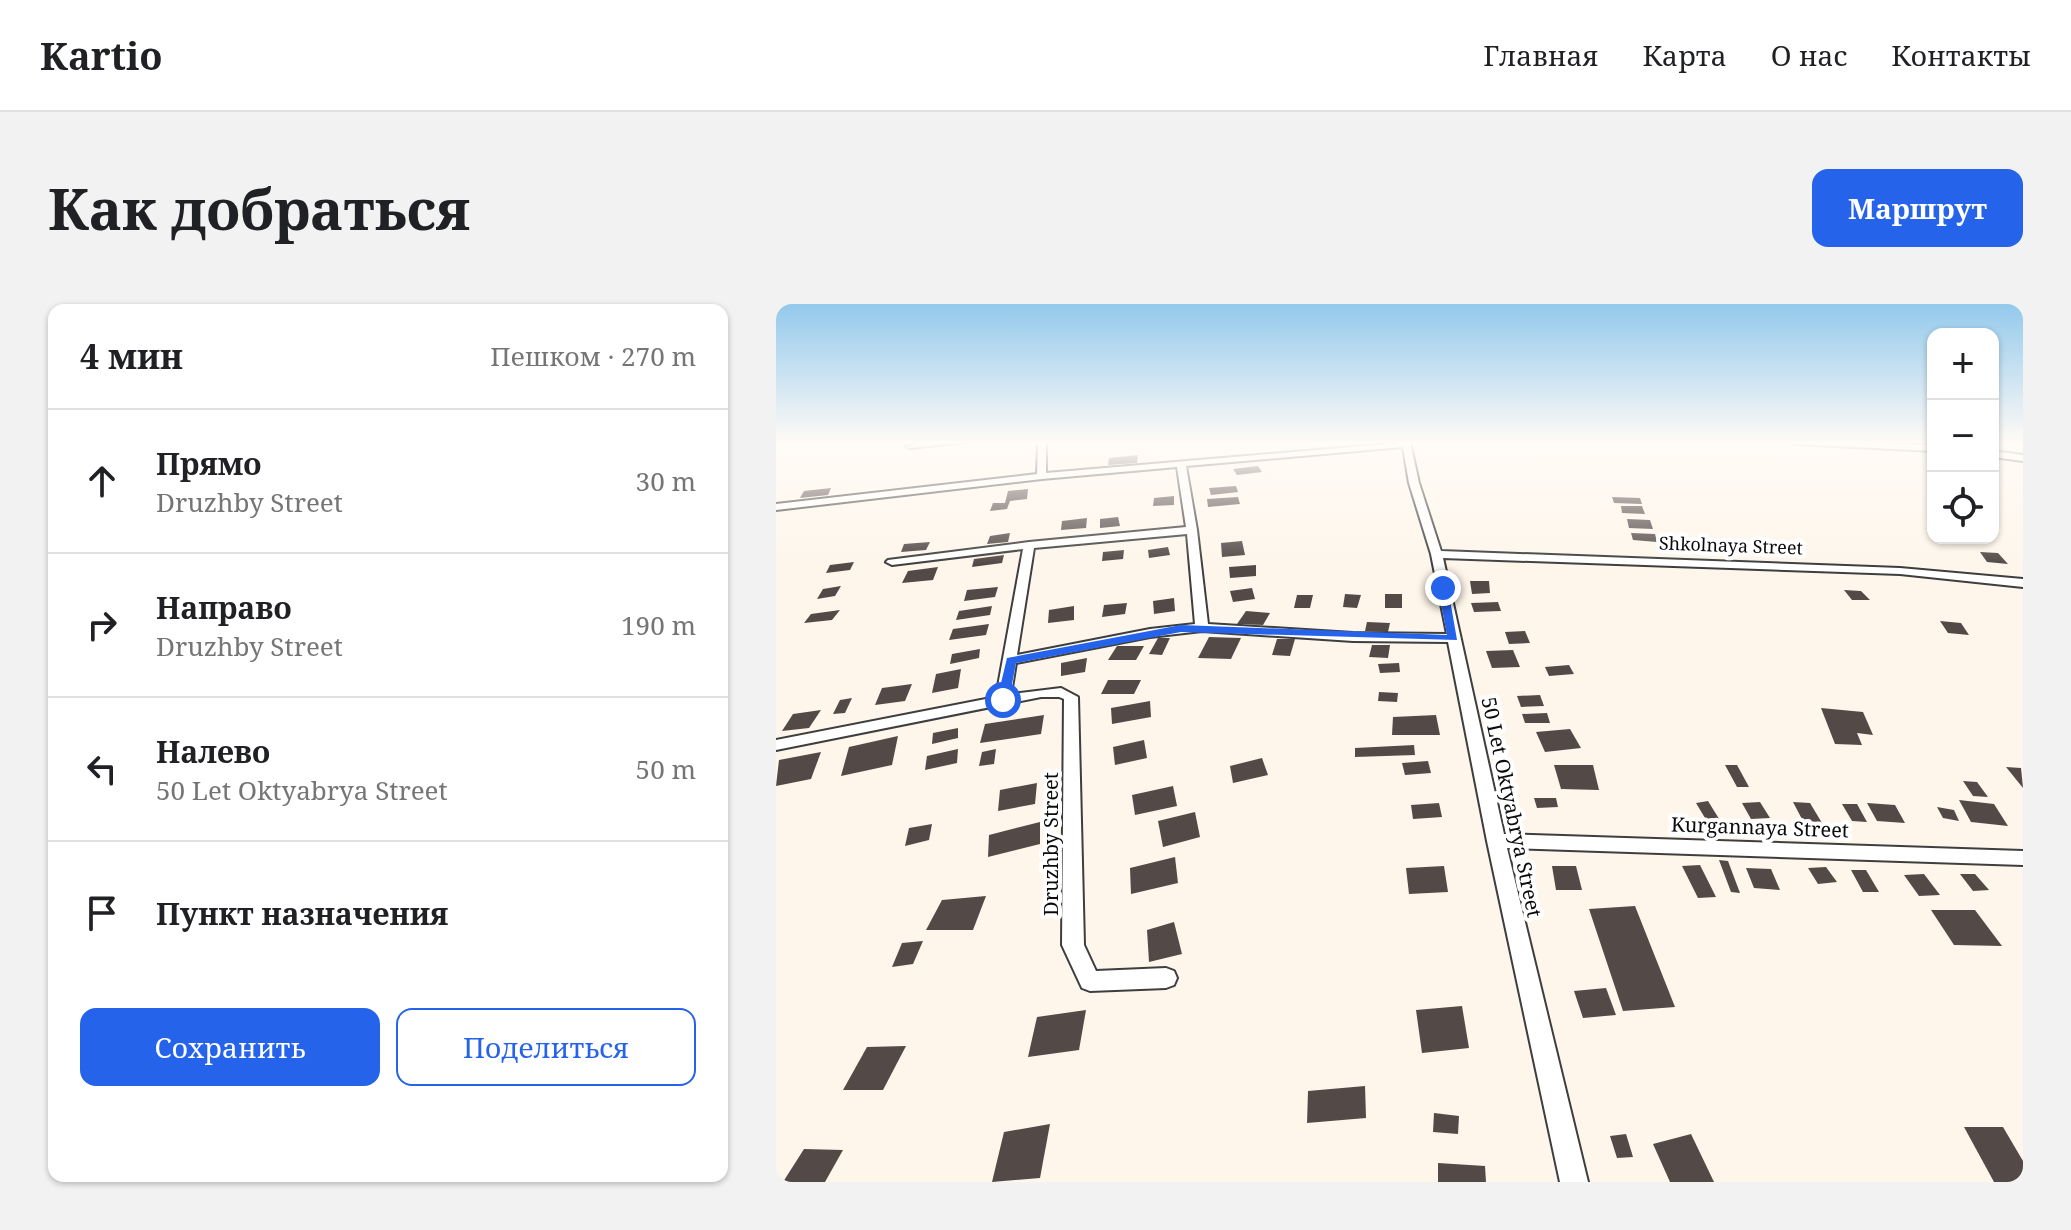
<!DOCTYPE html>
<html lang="ru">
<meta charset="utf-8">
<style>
:root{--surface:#fff;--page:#f2f2f2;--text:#202124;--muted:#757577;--line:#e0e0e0;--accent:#2563eb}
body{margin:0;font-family:"Noto Serif",serif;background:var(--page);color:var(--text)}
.controls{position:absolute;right:24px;top:24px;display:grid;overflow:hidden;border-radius:16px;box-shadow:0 2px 6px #0004}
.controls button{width:72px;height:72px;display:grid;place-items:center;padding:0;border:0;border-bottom:2px solid var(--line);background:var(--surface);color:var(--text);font:40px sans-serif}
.stop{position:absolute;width:24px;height:24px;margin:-18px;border:6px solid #2563eb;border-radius:50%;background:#fff}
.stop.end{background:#2563eb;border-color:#fff;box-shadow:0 2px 8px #0008}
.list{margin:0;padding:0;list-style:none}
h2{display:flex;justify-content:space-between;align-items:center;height:104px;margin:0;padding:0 32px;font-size:34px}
h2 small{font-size:26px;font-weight:400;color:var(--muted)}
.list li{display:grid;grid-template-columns:52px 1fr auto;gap:24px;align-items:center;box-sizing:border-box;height:144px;padding:0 32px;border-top:2px solid var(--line)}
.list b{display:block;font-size:30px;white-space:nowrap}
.list p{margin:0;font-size:26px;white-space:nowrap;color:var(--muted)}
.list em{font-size:26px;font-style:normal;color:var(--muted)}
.actions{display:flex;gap:16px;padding:24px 32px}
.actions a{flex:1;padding:18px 0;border:2px solid var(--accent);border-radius:16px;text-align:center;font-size:28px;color:var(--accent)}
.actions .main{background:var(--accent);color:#fff}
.icon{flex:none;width:44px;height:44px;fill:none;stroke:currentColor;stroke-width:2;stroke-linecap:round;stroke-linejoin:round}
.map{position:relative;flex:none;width:1247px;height:878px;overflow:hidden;border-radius:16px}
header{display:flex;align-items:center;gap:48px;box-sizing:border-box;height:112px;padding:0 40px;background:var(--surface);border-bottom:2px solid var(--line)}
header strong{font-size:38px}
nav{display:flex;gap:44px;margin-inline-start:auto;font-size:28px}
.intro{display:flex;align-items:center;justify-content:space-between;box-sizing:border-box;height:192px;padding:0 48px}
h1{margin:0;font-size:56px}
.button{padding:20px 36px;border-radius:16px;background:var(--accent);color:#fff;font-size:28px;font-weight:700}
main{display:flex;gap:48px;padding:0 48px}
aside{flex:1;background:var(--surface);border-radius:16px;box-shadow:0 2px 6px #0004}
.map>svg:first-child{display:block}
</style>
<header>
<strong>Kartio</strong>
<nav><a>Главная</a><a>Карта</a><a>О нас</a><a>Контакты</a></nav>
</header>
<div class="intro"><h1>Как добраться</h1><a class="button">Маршрут</a></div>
<main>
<aside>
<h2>4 мин<small>Пешком · 270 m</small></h2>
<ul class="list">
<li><svg class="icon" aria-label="ahead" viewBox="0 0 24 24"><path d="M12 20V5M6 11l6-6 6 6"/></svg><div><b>Прямо</b><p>Druzhby Street</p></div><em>30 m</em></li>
<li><svg class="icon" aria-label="right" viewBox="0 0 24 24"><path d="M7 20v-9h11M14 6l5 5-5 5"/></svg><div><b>Направо</b><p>Druzhby Street</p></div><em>190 m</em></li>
<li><svg class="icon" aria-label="left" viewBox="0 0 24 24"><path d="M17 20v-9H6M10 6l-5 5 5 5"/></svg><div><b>Налево</b><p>50 Let Oktyabrya Street</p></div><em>50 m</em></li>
<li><svg class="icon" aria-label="arrive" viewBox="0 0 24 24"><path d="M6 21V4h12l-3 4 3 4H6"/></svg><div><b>Пункт назначения</b></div></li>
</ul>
<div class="actions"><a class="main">Сохранить</a><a>Поделиться</a></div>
</aside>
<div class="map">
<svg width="1247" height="878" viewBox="0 0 1247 878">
<rect width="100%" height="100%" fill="#fef6eb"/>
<g fill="#534a48">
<polygon points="362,151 361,159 332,161 333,154"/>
<polygon points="482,162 486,168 461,171 457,165"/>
<polygon points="460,182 462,188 435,191 433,184"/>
<polygon points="55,184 52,191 24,194 28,187"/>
<polygon points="252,185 251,195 234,197 231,205 214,207 217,199 229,199 232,187"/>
<polygon points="398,192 398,201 377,202 378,194"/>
<polygon points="462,193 464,200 432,203 431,195"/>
<polygon points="836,193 864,194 866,200 838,199"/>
<polygon points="845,202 866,202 869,210 846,209"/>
<polygon points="342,213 344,222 324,224 324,215"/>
<polygon points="311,214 310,224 285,226 286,217"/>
<polygon points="851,215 874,216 877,225 853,224"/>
<polygon points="234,229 232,238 211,240 214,232"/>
<polygon points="855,229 879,230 881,238 857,236"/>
<polygon points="466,237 469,251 446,253 445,239"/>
<polygon points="154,238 150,246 125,248 128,240"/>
<polygon points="392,243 394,251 373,254 372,246"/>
<polygon points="348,246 347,255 326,257 327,248"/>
<polygon points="1204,248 1222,249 1232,260 1211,258"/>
<polygon points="228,251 226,259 196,263 198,255"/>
<polygon points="78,258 74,266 50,269 54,261"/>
<polygon points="480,261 480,272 454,274 453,263"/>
<polygon points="162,263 157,276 126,279 132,267"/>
<polygon points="694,277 713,277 714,289 696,290"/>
<polygon points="65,282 59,292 41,295 47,285"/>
<polygon points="222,283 219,293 188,297 191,286"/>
<polygon points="476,284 479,295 457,298 454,287"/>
<polygon points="1068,286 1085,287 1094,296 1076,296"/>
<polygon points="569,290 585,291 581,304 567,303"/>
<rect x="609" y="290" width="17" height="14"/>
<polygon points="521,291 537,291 534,304 518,304"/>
<polygon points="398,294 399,307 378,310 377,297"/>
<polygon points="722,298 725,307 698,308 695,299"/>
<polygon points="351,299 349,310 326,313 328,301"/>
<polygon points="216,302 214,311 180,316 183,307"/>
<polygon points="298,302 298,316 272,319 273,306"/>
<polygon points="64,306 56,316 28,319 35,310"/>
<polygon points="470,307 494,309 487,321 461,320"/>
<polygon points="1164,317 1185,319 1193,331 1172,329"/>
<polygon points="591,318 614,319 612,328 589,327"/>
<polygon points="213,320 210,331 173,336 177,325"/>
<polygon points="749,327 754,339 733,340 729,328"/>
<polygon points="433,333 465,334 455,355 422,354"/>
<polygon points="382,334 394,334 386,351 373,350"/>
<polygon points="501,335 519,335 514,352 496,351"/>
<polygon points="596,341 614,341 612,354 593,353"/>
<polygon points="341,342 368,342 360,356 332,356"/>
<polygon points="204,345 203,354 174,360 176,350"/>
<polygon points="737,346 744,363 716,364 710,347"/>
<polygon points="311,354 309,368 285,372 285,359"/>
<polygon points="623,359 624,368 604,369 602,360"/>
<polygon points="793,361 798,370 773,372 769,363"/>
<polygon points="185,365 182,384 156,389 160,370"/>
<polygon points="332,376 365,376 358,390 325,390"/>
<polygon points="136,380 129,397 99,401 106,384"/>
<polygon points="603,388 622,389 621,398 602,397"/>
<polygon points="764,391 768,402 745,403 741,392"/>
<polygon points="76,394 69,409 57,410 64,396"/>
<polygon points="374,397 375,413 336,420 335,404"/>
<polygon points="1045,404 1087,408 1097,431 1081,429 1086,441 1059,440"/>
<polygon points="45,406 33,424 6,427 17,410"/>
<polygon points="771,409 774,419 749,419 746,410"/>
<polygon points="268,411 265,430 204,439 209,420"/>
<polygon points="660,411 664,431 616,431 617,413"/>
<polygon points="182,424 182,434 156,440 157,429"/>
<polygon points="794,425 805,444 769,448 760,428"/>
<polygon points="122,432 116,461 65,472 73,443"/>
<polygon points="368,436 371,454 339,461 337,443"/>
<polygon points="638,441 639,451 579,453 579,444"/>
<polygon points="182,445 181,459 149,466 151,452"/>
<polygon points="220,445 218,460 203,462 206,448"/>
<polygon points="45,448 35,475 0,482 3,456"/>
<polygon points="486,454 492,471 457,479 454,462"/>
<polygon points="652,457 655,469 629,471 626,459"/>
<polygon points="778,461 817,461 823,486 785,485"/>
<polygon points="949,461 961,461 973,483 961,483"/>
<polygon points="1230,463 1245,464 1247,484"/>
<polygon points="1187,477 1201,478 1212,493 1197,492"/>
<polygon points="261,479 259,500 222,507 224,486"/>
<polygon points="397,482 401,502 359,511 356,491"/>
<polygon points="758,494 780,494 782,503 761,504"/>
<polygon points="1183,496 1218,500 1232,522 1195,518"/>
<polygon points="932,497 945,518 932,519 920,499"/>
<polygon points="984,498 994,514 975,515 966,499"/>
<polygon points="1017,498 1034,499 1046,519 1028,519"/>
<polygon points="663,499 666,513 637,515 635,501"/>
<polygon points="1091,499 1119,501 1129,519 1101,517"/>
<polygon points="1066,500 1081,500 1091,518 1076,517"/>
<polygon points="1161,503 1178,506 1183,517 1167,514"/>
<polygon points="419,508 424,533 387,543 382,517"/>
<polygon points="264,518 264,540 212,553 213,531"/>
<polygon points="156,520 153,536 129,542 133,524"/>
<polygon points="399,553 402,579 355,590 354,564"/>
<polygon points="943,556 952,557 964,589 955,588"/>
<polygon points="924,561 940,593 922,594 906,562"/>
<polygon points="668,562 672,588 633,590 630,564"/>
<polygon points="776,562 800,562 806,586 780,586"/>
<polygon points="1050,563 1061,578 1042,580 1032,564"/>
<polygon points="970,564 995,565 1004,586 978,584"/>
<polygon points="1075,566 1090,566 1103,588 1087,588"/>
<polygon points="1148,570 1164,591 1143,592 1128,571"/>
<polygon points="1184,570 1199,570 1213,586 1197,587"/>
<polygon points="210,592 197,626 150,626 166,596"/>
<polygon points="859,602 899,703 847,707 813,605"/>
<polygon points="1155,606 1199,606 1226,642 1178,641"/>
<polygon points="398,618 406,650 373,658 371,626"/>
<polygon points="147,637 137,660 116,663 126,639"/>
<polygon points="830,684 840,711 807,714 798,687"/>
<polygon points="686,702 693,744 646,749 640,706"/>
<polygon points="310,706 303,746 252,753 261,713"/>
<polygon points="130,742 107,786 67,786 91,743"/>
<polygon points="589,782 590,814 531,819 532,787"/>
<polygon points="658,809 683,812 682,830 657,828"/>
<polygon points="274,820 264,874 216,878 228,828"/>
<polygon points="1188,823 1227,823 1247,857 1247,878 1218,878"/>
<polygon points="850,830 857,853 841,854 834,832"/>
<polygon points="915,830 938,878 894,878 877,840"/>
<polygon points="28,845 67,846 49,878 7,878"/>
<polygon points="662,859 709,862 710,878 662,878"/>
</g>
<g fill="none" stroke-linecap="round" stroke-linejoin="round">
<g stroke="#3e3e3e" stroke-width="4">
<g id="minor">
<polygon points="156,138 191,138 134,144 130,142"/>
<path d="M262 138H270V169L634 138 643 179 665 247 1124 264 1247 275V283L1124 270 667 254 728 530 1247 547V561L731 544 812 878H784L711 537 672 338 577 337 426 327 374 333 240 359 235 390 285 384 302 393 308 641 320 667 390 664 398 667 401 674 398 681 390 684 314 687 306 684 286 641 288 395 283 393H265L0 446V436L220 393 247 245 116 261 110 258 112 256 253 238 410 223 401 163 266 175 0 206V200L261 170ZM627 143 633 179 655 250 671 330 577 329 432 320 421 226 410 162ZM411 230 419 320 374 325 241 351 258 244Z"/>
<polygon points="1015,138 1157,141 1157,147 1019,140"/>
<polygon points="1217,147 1247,151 1247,157 1217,153"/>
</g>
</g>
<use href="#minor" fill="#fff" fill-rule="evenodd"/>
</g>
<linearGradient id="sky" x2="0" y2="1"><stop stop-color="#93c9ec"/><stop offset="0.53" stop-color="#fffbf6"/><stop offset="1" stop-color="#fffbf6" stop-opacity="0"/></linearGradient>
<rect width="1247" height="261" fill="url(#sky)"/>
<polygon fill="#2563eb" points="667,281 672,284 681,336 405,328 240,359 233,396 227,400 221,396 231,354 405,321 671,331 662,284"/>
<g text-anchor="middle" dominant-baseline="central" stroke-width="8" stroke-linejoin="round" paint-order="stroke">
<g font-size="18" fill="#0b0b0b" stroke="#fff">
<text transform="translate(955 241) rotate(2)">Shkolnaya Street</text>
</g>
<g font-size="20" fill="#0b0b0b" stroke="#fff">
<text transform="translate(736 503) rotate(78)">50 Let Oktyabrya Street</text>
<text transform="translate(984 523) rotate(2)">Kurgannaya Street</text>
<text transform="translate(274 540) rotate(-90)">Druzhby Street</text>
</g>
</g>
</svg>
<div class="controls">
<button>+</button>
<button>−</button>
<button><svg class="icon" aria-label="locate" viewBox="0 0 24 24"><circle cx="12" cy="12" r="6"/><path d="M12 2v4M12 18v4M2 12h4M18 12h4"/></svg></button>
</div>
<div class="stop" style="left:227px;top:396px"></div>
<div class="stop end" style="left:667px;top:284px"></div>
</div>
</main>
